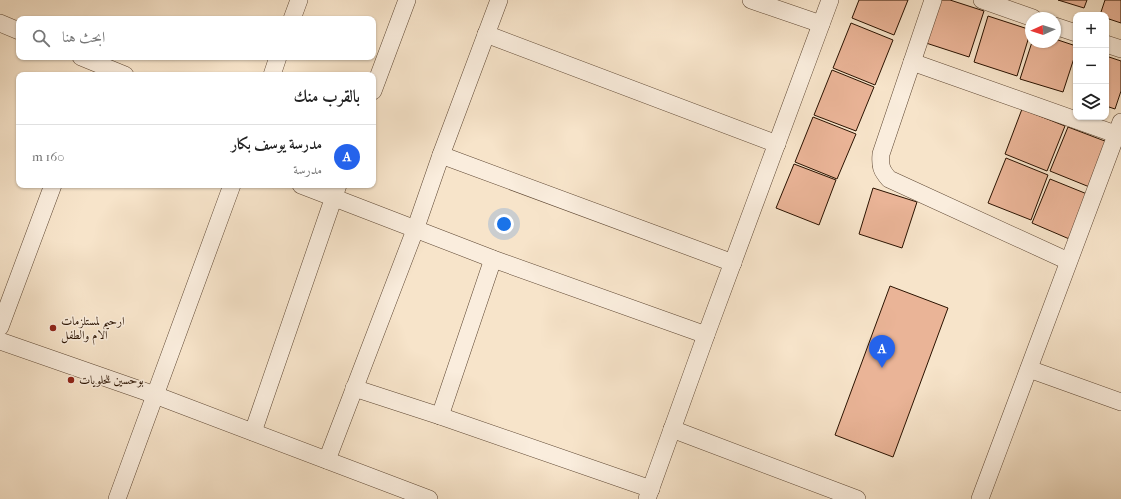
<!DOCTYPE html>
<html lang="ar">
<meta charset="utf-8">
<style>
:root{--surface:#fff;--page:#f6f6f6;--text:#222;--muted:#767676;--line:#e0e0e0;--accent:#2563eb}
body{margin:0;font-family:"IM FELL French Canon",Amiri,serif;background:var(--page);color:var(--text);direction:rtl}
.controls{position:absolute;right:12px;top:12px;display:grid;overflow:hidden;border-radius:8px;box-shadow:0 1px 3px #0004}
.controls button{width:36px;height:36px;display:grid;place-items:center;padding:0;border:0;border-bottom:1px solid var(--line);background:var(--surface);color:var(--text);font:20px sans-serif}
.compass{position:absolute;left:1025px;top:12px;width:36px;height:36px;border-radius:50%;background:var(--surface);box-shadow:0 1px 3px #0004;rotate:267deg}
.you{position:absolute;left:504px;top:224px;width:14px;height:14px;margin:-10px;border:3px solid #fff;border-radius:50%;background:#1a73e8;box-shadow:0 0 0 6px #1a73e833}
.badge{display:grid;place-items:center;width:26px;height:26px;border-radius:50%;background:var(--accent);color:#fff;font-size:13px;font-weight:700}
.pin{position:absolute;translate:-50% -33px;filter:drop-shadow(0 1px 2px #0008)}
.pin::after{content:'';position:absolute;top:21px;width:14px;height:12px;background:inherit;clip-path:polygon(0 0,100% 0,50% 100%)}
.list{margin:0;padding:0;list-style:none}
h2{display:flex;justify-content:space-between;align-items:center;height:52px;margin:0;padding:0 16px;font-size:17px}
h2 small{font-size:13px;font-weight:400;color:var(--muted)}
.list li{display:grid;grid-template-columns:26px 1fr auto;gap:12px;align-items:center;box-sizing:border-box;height:64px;padding:0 16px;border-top:1px solid var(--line)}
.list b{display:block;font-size:15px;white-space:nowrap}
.list p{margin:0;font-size:13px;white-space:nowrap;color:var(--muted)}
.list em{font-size:13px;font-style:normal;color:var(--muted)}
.icon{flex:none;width:22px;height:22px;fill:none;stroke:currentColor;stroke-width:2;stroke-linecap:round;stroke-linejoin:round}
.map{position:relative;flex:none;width:1121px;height:499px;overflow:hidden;direction:ltr}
.search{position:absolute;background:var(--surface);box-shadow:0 1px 3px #0004;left:16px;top:16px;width:360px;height:44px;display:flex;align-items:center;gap:10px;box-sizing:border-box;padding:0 14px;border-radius:8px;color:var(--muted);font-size:15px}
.panel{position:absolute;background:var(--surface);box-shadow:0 1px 3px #0004;left:16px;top:72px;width:360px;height:116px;border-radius:8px;direction:rtl}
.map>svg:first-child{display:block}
</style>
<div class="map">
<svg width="1121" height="499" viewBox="0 0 1121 499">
<rect width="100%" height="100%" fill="#f7e4ca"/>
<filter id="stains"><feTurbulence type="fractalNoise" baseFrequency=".005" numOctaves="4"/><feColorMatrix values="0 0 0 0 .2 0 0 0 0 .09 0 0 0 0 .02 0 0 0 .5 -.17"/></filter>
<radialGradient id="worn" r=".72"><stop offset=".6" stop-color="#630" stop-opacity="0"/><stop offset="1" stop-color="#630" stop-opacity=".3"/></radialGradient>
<g fill="#eab497" stroke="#2a1200">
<polygon points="859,0 908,0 894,35 852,18"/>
<polygon points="939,0 950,0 984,11 969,57 926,43"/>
<polygon points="1058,0 1087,0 1084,8"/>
<polygon points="1105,0 1121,0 1121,23 1106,18 1106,15 1100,15"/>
<polygon points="988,16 1031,30 1017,76 974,62"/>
<polygon points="851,23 893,40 875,85 833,68"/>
<polygon points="1055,39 1076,46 1076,52 1063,92 1020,79 1032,42 1055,42"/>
<polygon points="1106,56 1121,61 1121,91 1115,109 1106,106"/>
<polygon points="832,70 874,87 856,131 814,115"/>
<polygon points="1022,109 1065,126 1047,171 1005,154"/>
<polygon points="813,117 856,134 837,179 795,162"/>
<polygon points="1068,127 1110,143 1092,188 1050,171"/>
<polygon points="1006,158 1048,175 1031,220 988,203"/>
<polygon points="794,164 836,180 819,225 776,208"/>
<polygon points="1050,179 1092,196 1074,241 1032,223"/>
<polygon points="873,188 917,202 902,248 859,234"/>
<polygon points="890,286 948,308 893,457 835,435"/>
</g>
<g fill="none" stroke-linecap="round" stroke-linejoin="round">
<g stroke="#5d4632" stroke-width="18">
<g id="minor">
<polyline points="751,0 821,24"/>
<path d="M933 0 881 154C880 166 881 170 889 179L1068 261"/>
<polyline points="982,0 1033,18"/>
<polyline points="292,19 299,0"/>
<polyline points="0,23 19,31"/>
<polyline points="1055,26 1076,33"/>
<polyline points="486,34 777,144"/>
<polyline points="1106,44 1121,49"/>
<polyline points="81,57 125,75"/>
<polyline points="912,62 1121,136"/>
<polyline points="272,75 278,57"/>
<polyline points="373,91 407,0"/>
<polyline points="441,155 733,263"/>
<polyline points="301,185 493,259 706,335"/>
<polyline points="0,327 53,185"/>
<polyline points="0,341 155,395 429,499"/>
<polyline points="1029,369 1121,402"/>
<polyline points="354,388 440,416 651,489"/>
<polyline points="440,416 493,259"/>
<polyline points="672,429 857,499"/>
<polyline points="253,432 338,185"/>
<polyline points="327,460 415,230 441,155 499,0"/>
<polyline points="117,499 232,185"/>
<polyline points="647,499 706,335 830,0"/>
<polyline points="980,499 1121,122"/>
</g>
</g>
<use href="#minor" stroke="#faeddd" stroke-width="17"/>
</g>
<g fill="#8f2418" stroke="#faeddd" stroke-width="1.5">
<circle cx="53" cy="328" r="4"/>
<circle cx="71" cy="380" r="4"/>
</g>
<g text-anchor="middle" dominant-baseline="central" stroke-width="3" stroke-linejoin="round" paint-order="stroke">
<g font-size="12" fill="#2a1200" stroke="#faeddd" text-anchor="start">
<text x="61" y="321">ارحيم لمستلزمات<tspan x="61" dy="14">الام والطفل</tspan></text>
<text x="79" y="380">بوحسين للحلويات</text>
</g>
</g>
<rect width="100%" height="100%" filter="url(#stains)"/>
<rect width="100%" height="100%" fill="url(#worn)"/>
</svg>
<div class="controls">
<button>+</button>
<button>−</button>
<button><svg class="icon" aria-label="layers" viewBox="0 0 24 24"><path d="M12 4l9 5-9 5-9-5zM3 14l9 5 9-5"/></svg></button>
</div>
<svg class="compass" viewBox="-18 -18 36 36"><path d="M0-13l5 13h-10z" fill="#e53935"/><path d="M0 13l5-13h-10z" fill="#767676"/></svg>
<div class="you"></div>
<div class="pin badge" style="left:882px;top:368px">A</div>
<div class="search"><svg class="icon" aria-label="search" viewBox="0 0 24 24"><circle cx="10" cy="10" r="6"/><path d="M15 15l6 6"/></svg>ابحث هنا</div>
<section class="panel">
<h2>بالقرب منك<small></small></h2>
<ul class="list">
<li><span class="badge">A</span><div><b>مدرسة يوسف بكار</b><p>مدرسة</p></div><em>160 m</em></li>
</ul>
</section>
</div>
